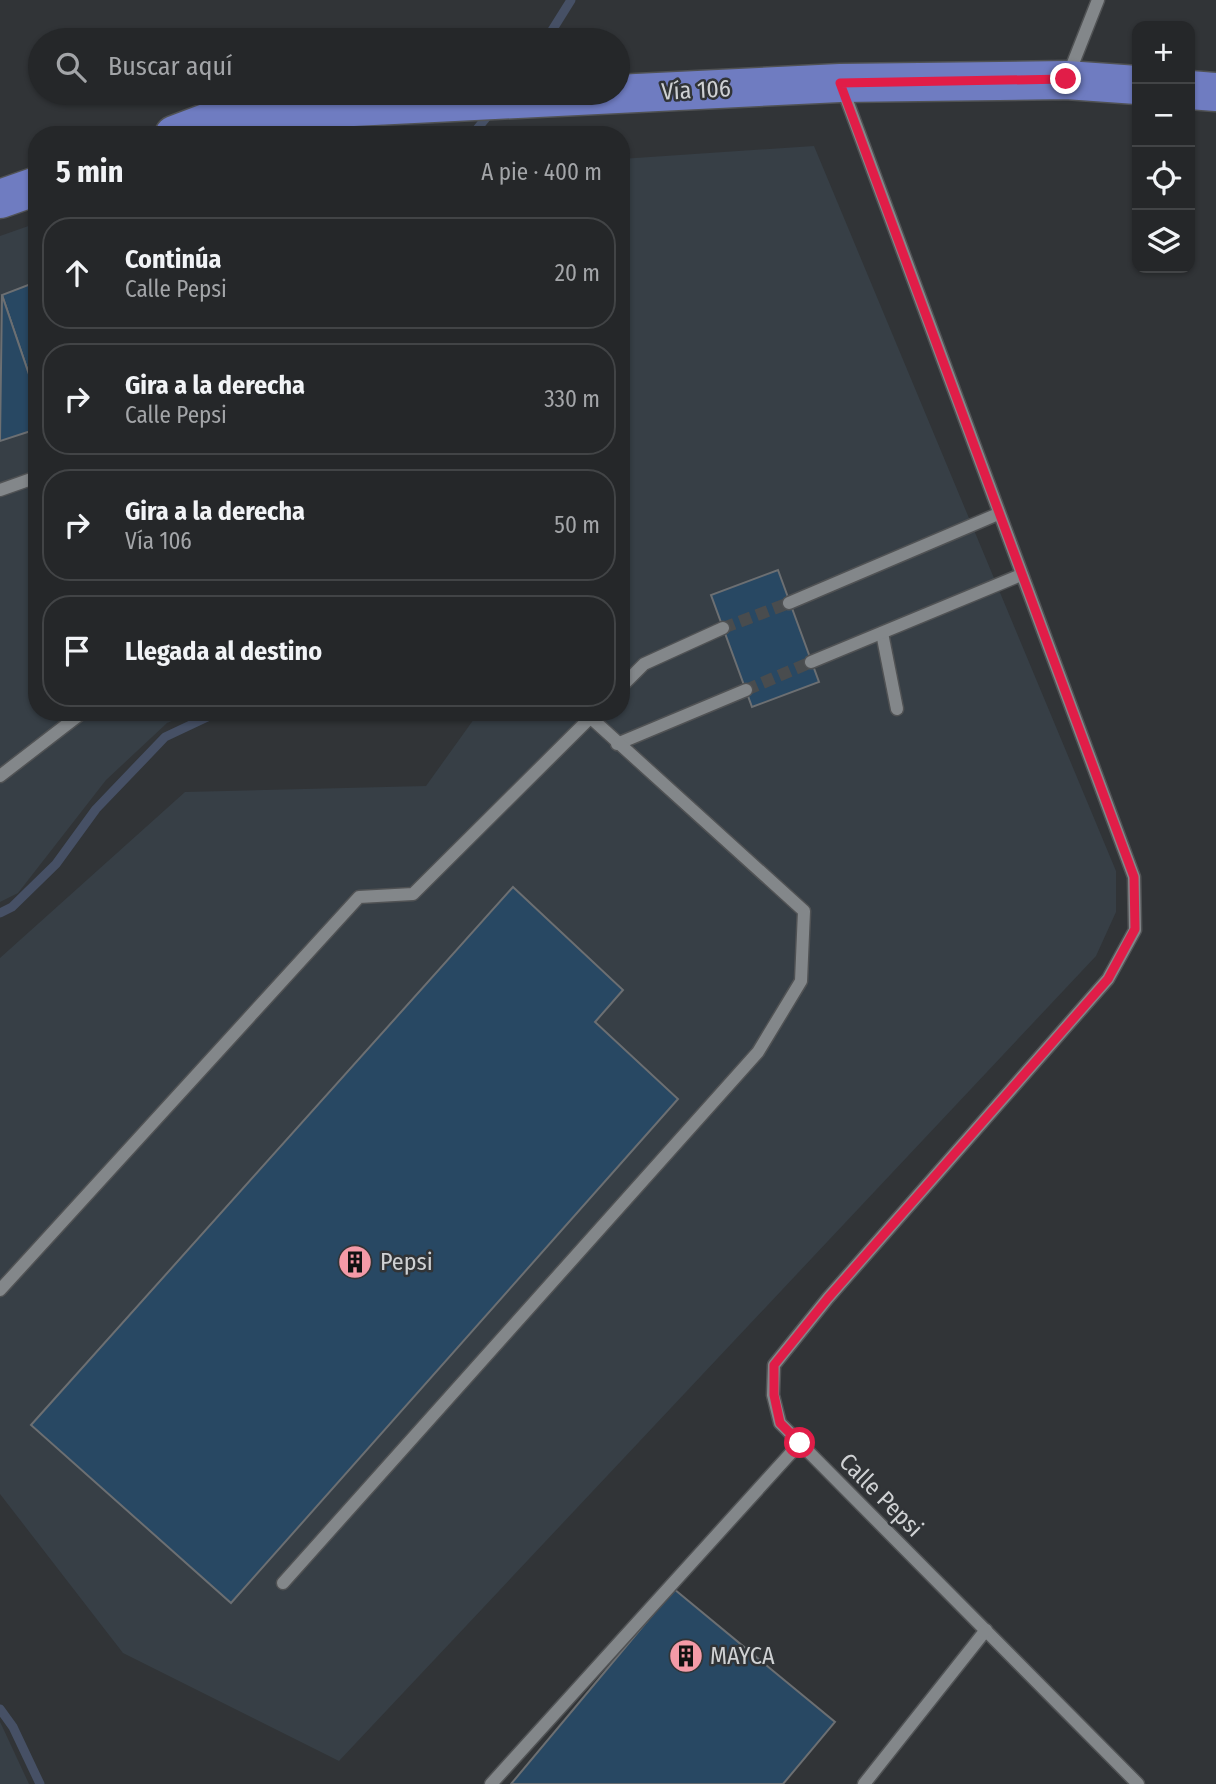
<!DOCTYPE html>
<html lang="es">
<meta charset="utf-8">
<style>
:root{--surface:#252729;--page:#2d2f31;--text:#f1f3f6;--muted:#a3a5a8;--line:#424446}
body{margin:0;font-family:"Fira Sans Condensed",sans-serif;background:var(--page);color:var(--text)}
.controls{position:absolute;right:21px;top:21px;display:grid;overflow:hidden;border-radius:14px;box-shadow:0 2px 5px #0004}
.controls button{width:63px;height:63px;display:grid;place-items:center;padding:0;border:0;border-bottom:2px solid var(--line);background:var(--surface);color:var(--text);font:35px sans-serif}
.stop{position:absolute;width:21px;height:21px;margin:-16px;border:5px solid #e11d48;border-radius:50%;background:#fff}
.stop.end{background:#e11d48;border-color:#fff;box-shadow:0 2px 7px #0008}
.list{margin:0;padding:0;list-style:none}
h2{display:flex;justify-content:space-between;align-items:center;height:91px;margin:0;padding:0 28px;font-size:30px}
h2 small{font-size:23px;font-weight:400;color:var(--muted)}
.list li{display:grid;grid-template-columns:46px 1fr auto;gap:21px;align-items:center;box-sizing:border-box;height:112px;margin:0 14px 14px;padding:0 14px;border:2px solid var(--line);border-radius:28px}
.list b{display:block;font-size:26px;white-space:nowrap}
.list p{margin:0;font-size:23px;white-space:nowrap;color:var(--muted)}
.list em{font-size:23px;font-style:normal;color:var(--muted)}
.icon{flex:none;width:38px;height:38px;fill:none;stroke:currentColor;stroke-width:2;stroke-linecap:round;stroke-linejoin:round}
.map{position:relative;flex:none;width:1216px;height:1784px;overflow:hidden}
.search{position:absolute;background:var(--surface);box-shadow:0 2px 5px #0004;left:28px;top:28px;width:602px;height:77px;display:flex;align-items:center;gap:18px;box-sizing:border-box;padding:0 24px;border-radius:38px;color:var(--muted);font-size:26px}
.panel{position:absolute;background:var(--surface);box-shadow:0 2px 5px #0004;left:28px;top:126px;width:602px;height:595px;border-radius:28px}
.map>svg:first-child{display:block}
</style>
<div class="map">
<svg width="1216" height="1784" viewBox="0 0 1216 1784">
<rect width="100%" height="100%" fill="#313437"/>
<g fill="#373f46">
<polygon points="814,146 1116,871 1116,912 1096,956 339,1761 123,1653 0,1494 0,958 185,792 426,786 479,712 621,712 621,159"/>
<polygon points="37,223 37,712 193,712 167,723 106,780 18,893 0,902 0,236"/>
<polygon points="0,1722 2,1726 29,1784 0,1784"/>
</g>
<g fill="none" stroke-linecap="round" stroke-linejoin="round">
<g stroke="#465065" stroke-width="9">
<polyline points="546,40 571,0"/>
<polyline points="472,135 491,112"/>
<polyline points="0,913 12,907 56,864 96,809 165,737 218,712"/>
<polyline points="0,1709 13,1727 40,1784"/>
</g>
</g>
<g fill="#284863" stroke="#6c6f72" stroke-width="2">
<polygon points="36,282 37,284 37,398 2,295"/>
<polygon points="2,295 37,398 37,429 0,441"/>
<polygon points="778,570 819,682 752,707 711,595"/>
<polygon points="513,887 623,990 595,1022 678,1099 231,1603 31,1425"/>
<polygon points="674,1589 835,1722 783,1784 511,1784"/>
</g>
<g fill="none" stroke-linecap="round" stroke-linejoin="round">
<g stroke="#494c4e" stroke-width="12" stroke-dasharray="12 6" stroke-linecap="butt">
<polyline points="723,628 789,603"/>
<polyline points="746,690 811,662"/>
</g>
<g stroke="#505254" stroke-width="15">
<g id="minor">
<polyline points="1068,76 1098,0"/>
<polyline points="842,87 1134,877 1135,930 1108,979 828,1298 774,1365 773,1395 780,1423 1138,1784"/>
<polyline points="0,490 37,477"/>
<polyline points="789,603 998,514"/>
<polyline points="882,633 897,709"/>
<polyline points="811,662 1021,575"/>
<polyline points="621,687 644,664 723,628"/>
<polyline points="617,744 746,690"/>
<polyline points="0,776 83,712"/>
<polyline points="0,1290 359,897 413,894 596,712"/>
<polyline points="283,1583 758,1052 801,981 804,911 591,718"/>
<polyline points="491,1784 800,1443"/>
<polyline points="864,1784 986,1630"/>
</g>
</g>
<g stroke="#505254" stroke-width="41">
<g id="major">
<polyline points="1190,90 1216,92"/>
<polyline points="174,135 232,113 840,83 1066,80 1137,85"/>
<polyline points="0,199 37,186"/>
</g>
</g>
<use href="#minor" stroke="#83878a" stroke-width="12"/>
<use href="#major" stroke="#6f7cc1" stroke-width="38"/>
</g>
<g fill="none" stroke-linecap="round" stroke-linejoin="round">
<polyline stroke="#e11d48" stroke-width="9" points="800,1443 780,1423 774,1395 774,1365 828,1298 1108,979 1135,929 1134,877 840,83 1066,79"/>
</g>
<defs>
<g id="building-disc" transform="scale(1.75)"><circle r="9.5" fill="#f49aa7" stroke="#313437"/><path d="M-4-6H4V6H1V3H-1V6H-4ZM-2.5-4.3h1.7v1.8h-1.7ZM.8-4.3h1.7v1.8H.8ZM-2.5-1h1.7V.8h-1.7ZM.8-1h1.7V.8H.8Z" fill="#111"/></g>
</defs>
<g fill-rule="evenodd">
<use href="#building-disc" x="355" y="1262"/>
<use href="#building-disc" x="686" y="1656"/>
</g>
<g text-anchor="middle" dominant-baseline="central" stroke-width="5" stroke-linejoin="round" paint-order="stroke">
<g font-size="24" fill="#cfd1d3" stroke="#313437">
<text transform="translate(696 90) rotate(-3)">Vía 106</text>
<text transform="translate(881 1495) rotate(45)">Calle Pepsi</text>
</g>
<g font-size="24" fill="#cfd1d3" stroke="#313437" text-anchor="start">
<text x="380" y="1262">Pepsi</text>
<text x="710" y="1656">MAYCA</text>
</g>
</g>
</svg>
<div class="controls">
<button>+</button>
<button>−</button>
<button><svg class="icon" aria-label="locate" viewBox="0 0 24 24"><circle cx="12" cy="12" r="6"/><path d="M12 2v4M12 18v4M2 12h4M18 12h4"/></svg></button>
<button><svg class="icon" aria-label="layers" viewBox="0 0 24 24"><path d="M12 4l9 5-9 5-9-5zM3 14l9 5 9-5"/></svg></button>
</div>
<div class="stop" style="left:800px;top:1443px"></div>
<div class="stop end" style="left:1066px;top:79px"></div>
<div class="search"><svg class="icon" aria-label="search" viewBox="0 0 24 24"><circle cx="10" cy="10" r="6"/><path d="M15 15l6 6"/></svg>Buscar aquí</div>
<section class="panel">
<h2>5 min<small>A pie · 400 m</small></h2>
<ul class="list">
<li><svg class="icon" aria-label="ahead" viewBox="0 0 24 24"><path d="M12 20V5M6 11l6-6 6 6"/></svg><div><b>Continúa</b><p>Calle Pepsi</p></div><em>20 m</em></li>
<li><svg class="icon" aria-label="right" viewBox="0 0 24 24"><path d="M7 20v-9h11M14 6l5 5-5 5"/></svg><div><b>Gira a la derecha</b><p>Calle Pepsi</p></div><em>330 m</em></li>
<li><svg class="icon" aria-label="right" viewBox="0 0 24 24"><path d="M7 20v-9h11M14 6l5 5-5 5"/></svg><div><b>Gira a la derecha</b><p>Vía 106</p></div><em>50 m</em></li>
<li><svg class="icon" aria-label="arrive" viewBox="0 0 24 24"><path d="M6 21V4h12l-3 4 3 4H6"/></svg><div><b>Llegada al destino</b></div></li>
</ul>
</section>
</div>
